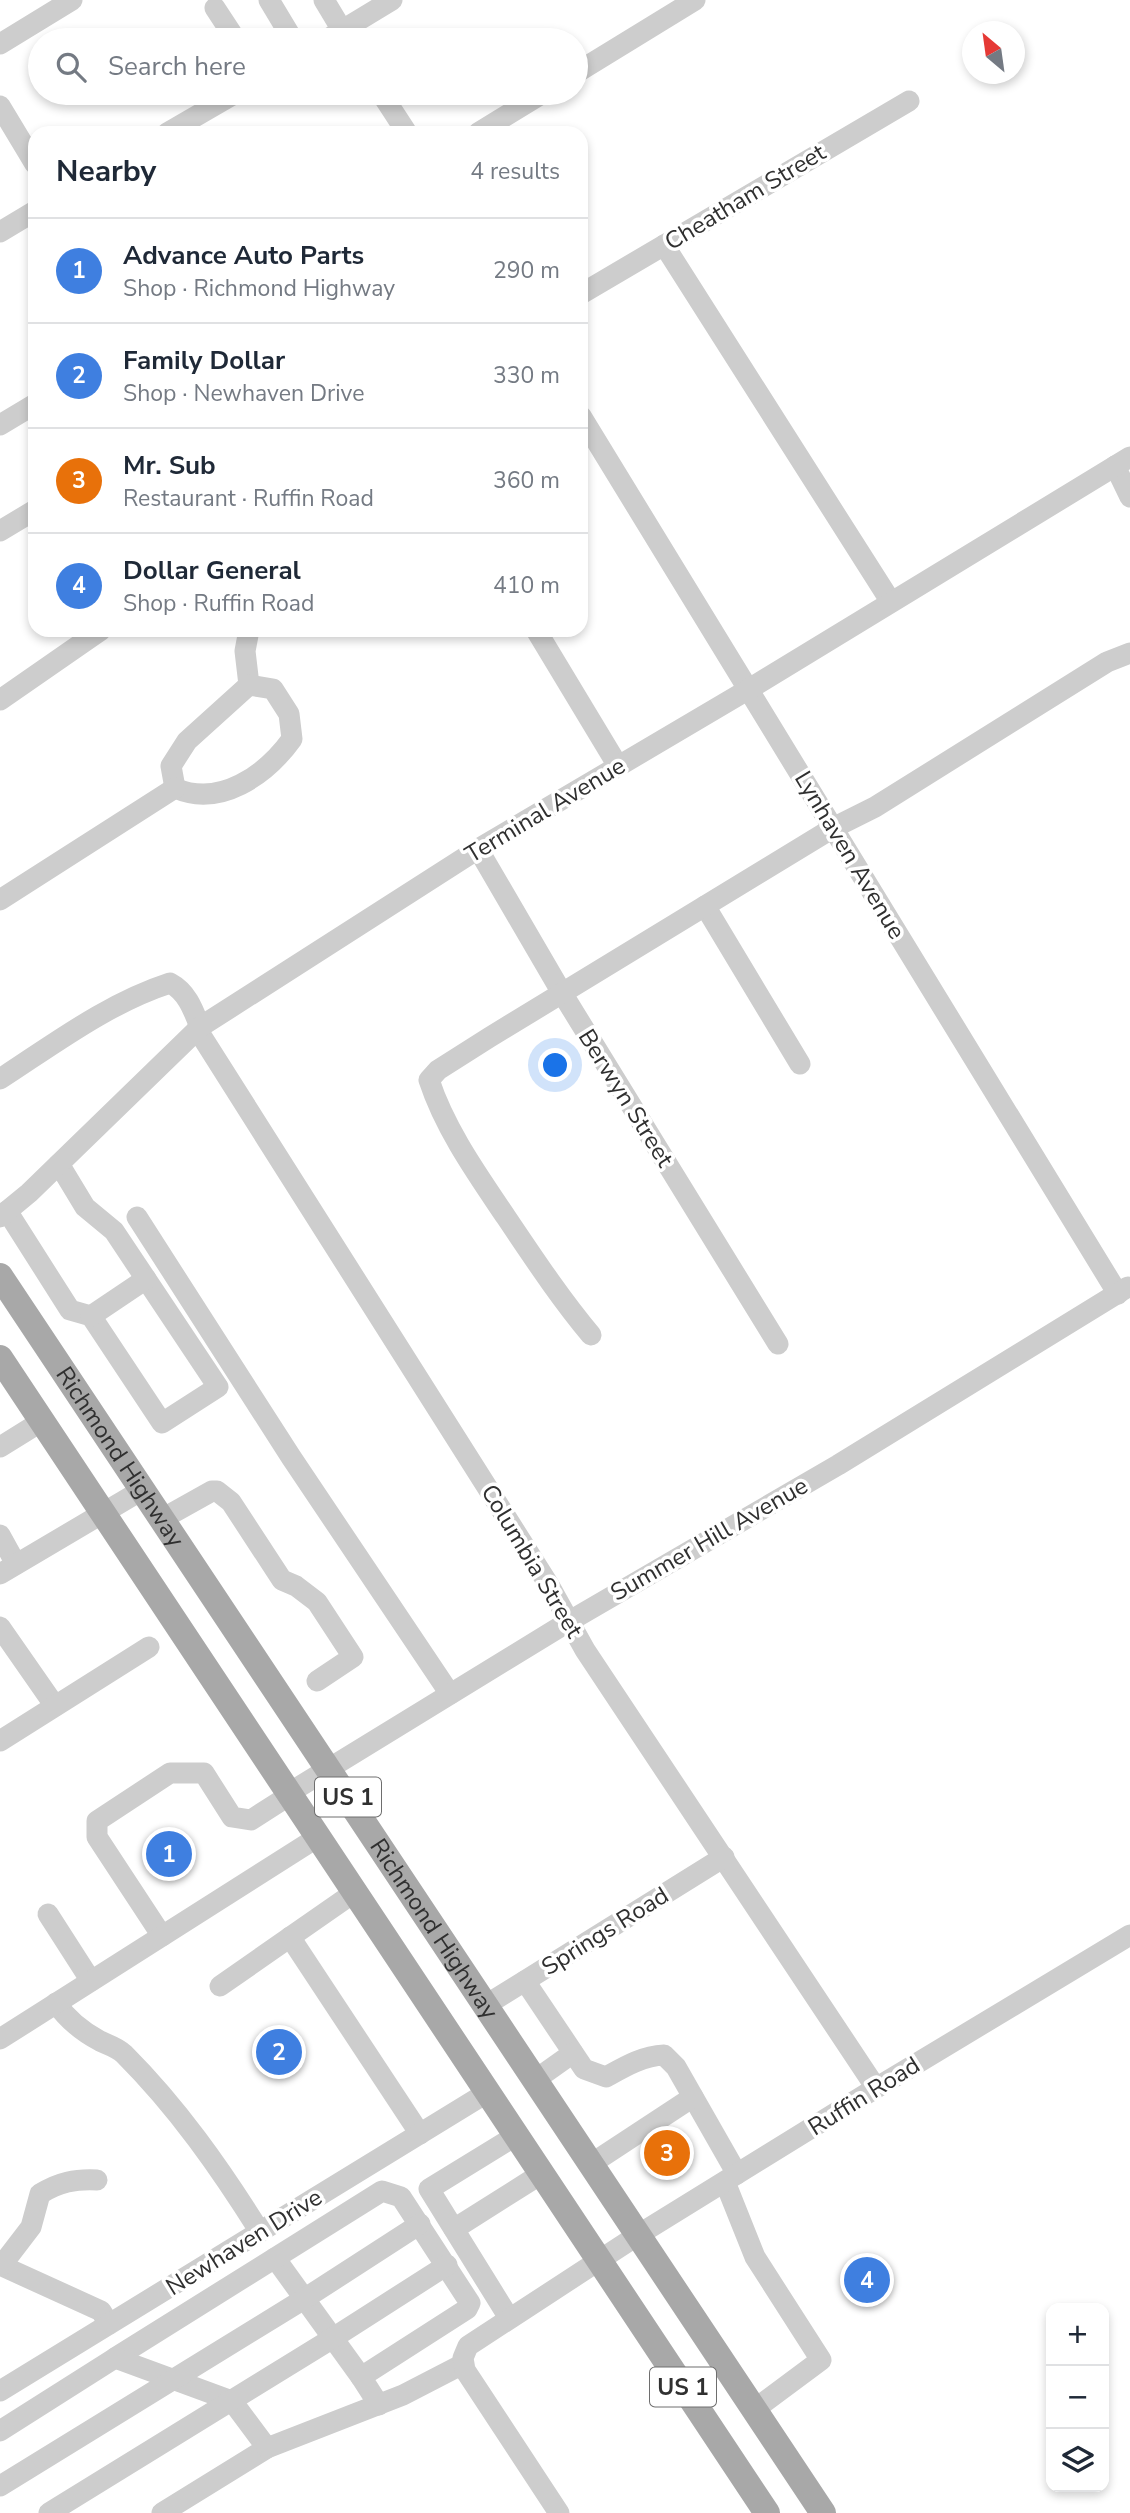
<!DOCTYPE html>
<meta charset="utf-8">
<style>
:root{--surface:#fff;--page:#f6f6f7;--text:#1f2937;--muted:#747a83;--line:#e0e1e3;--accent:#d84941}
body{margin:0;font-family:"Nunito Sans",sans-serif;background:var(--page);color:var(--text)}
.controls{position:absolute;right:21px;bottom:21px;display:grid;overflow:hidden;border-radius:14px;box-shadow:0 4px 10px #0003}
.controls button{width:63px;height:63px;display:grid;place-items:center;padding:0;border:0;border-bottom:2px solid var(--line);background:var(--surface);color:var(--text);font:35px sans-serif}
.compass{position:absolute;left:962px;top:21px;width:63px;height:63px;border-radius:50%;background:var(--surface);box-shadow:0 4px 10px #0003;rotate:331deg}
.you{position:absolute;left:556px;top:1066px;width:24px;height:24px;margin:-18px;border:5px solid #fff;border-radius:50%;background:#1a73e8;box-shadow:0 0 0 10px #1a73e833}
.badge{display:grid;place-items:center;width:46px;height:46px;border-radius:50%;background:var(--accent);color:#fff;font-size:23px;font-weight:700}
.pin{position:absolute;translate:-50% -50%;border:4px solid #fff;box-shadow:0 2px 7px #0006}
.list{margin:0;padding:0;list-style:none}
h2{display:flex;justify-content:space-between;align-items:center;height:91px;margin:0;padding:0 28px;font-size:30px}
h2 small{font-size:23px;font-weight:400;color:var(--muted)}
.list li{display:grid;grid-template-columns:46px 1fr auto;gap:21px;align-items:center;box-sizing:border-box;height:105px;padding:0 28px;border-top:2px solid var(--line)}
.list b{display:block;font-size:26px;white-space:nowrap}
.list p{margin:0;font-size:23px;white-space:nowrap;color:var(--muted)}
.list em{font-size:23px;font-style:normal;color:var(--muted)}
.icon{flex:none;width:38px;height:38px;fill:none;stroke:currentColor;stroke-width:2;stroke-linecap:round;stroke-linejoin:round}
.map{position:relative;flex:none;width:1130px;height:2513px;overflow:hidden}
.search{position:absolute;background:var(--surface);box-shadow:0 4px 10px #0003;left:28px;top:28px;width:560px;height:77px;display:flex;align-items:center;gap:18px;box-sizing:border-box;padding:0 24px;border-radius:38px;color:var(--muted);font-size:26px}
.panel{position:absolute;background:var(--surface);box-shadow:0 4px 10px #0003;left:28px;top:126px;width:560px;height:511px;border-radius:21px}
.map>svg:first-child{display:block}
</style>
<div class="map">
<svg width="1130" height="2513" viewBox="0 0 1130 2513">
<rect width="100%" height="100%" fill="#fff"/>
<g fill="none" stroke-linecap="round" stroke-linejoin="round">
<g stroke="#cdcdcd" stroke-width="21">
<polyline points="269,0 293,40"/>
<polyline points="324,0 348,40"/>
<polyline points="215,8 236,40"/>
<polyline points="326,40 392,0"/>
<polyline points="0,44 72,0"/>
<polyline points="576,73 695,0"/>
<polyline points="381,93 407,133"/>
<polyline points="0,106 35,164"/>
<polyline points="167,133 236,93"/>
<polyline points="478,133 543,93"/>
<polyline points="0,232 35,211"/>
<polyline points="664,245 891,602"/>
<polyline points="581,294 909,101"/>
<polyline points="581,416 1118,1294"/>
<polyline points="0,425 35,404"/>
<polyline points="1115,466 1130,497"/>
<polyline points="0,531 35,510"/>
<polyline points="249,630 245,651 249,685"/>
<polyline points="536,630 618,766"/>
<path d="M249 685 273 689 289 714 292 739C266 775 220 808 175 788L171 766 187 741Z"/>
<polyline points="0,700 101,630"/>
<polyline points="478,849 562,993 778,1344"/>
<polyline points="0,900 175,788"/>
<polyline points="705,906 800,1064"/>
<polyline points="197,1029 549,1585 585,1650 876,2088"/>
<path d="M0 1079C54 1044 108 1003 170 983 187 992 193 1009 200 1027"/>
<polyline points="7,1211 70,1310 91,1316 162,1423 218,1387 114,1231 85,1207 59,1164"/>
<polyline points="0,1217 29,1193 200,1027 478,849 749,689 1130,457"/>
<polyline points="137,1217 291,1457 450,1694"/>
<polyline points="91,1316 146,1279"/>
<path d="M591 1335C560 1298 533 1257 506 1217 477 1174 445 1129 429 1080L438 1070 490 1037 833 828 875 807 1107 662 1130 653"/>
<polyline points="0,1447 42,1421"/>
<polyline points="162,1519 212,1491 217,1491 231,1502 282,1580 296,1586 317,1602 353,1657 317,1681"/>
<polyline points="0,1535 16,1564"/>
<polyline points="0,1574 142,1490"/>
<polyline points="0,1627 55,1706"/>
<polyline points="0,1741 149,1647"/>
<polyline points="289,1793 568,1622 838,1465 1128,1287"/>
<polyline points="48,1914 91,1981"/>
<polyline points="162,1936 97,1837 97,1821 170,1773 204,1773 232,1817 251,1820 290,1795"/>
<polyline points="290,1937 420,2134"/>
<path d="M525 1981 584 2069 606 2077C624 2067 642 2056 664 2055L676 2067 737 2174"/>
<polyline points="220,1986 355,1892"/>
<path d="M56 2003C67 2019 83 2032 100 2041 108 2045 117 2047 124 2054 177 2107 220 2168 260 2232"/>
<polyline points="486,2005 724,1857"/>
<polyline points="0,2039 318,1837"/>
<polyline points="535,2080 573,2053"/>
<polyline points="591,2164 693,2097"/>
<polyline points="725,2182 755,2257 821,2360 755,2409"/>
<polyline points="454,2229 541,2174"/>
<polyline points="275,2258 361,2377"/>
<polyline points="0,2265 101,2311 109,2324"/>
<path d="M2 2265 31 2227 40 2194C59 2182 75 2179 97 2180"/>
<polyline points="509,2318 429,2189 517,2135"/>
<polyline points="115,2358 382,2191 401,2197 470,2303 467,2309 361,2377 379,2405"/>
<polyline points="0,2391 488,2092"/>
<polyline points="0,2431 115,2358 232,2401 267,2448 162,2513"/>
<polyline points="267,2448 403,2395 463,2364"/>
<polyline points="0,2486 304,2299 420,2224"/>
<polyline points="49,2513 333,2338 447,2265"/>
<polyline points="559,2513 465,2370 463,2358 468,2346 638,2235 876,2088 1130,1935"/>
</g>
<g stroke="#a8a8a8" stroke-width="26">
<path id="s1" d="M0 1276 823 2513"/>
<polyline points="0,1358 767,2513"/>
</g>
</g>
<g text-anchor="middle" dominant-baseline="central" stroke-width="7" stroke-linejoin="round" paint-order="stroke">
<g fill="#fff" stroke="#6e6e6e" stroke-width="2">
<rect x="315" y="1777.5" width="66" height="39" rx="5"/>
<rect x="650" y="2367.5" width="66" height="39" rx="5"/>
</g>
<g font-size="23" font-weight="bold" fill="#303030">
<text x="348" y="1797">US 1</text>
<text x="683" y="2387">US 1</text>
</g>
<g font-size="24" fill="#303030" stroke="#fff">
<text transform="translate(745 197) rotate(-31)">Cheatham Street</text>
<text transform="translate(545 810) rotate(-31)">Terminal Avenue</text>
<text transform="translate(850 855) rotate(59)">Lynhaven Avenue</text>
<text transform="translate(626 1098) rotate(58)">Berwyn Street</text>
<text stroke="none"><textPath href="#s1" startOffset="217">Richmond Highway</textPath></text>
<text transform="translate(709 1539) rotate(-30)">Summer Hill Avenue</text>
<text transform="translate(532 1561) rotate(59)">Columbia Street</text>
<text stroke="none"><textPath href="#s1" startOffset="784">Richmond Highway</textPath></text>
<text transform="translate(605 1931) rotate(-32)">Springs Road</text>
<text transform="translate(864 2096) rotate(-32)">Ruffin Road</text>
<text transform="translate(244 2242) rotate(-32)">Newhaven Drive</text>
</g>
</g>
</svg>
<div class="controls">
<button>+</button>
<button>−</button>
<button><svg class="icon" aria-label="layers" viewBox="0 0 24 24"><path d="M12 4l9 5-9 5-9-5zM3 14l9 5 9-5"/></svg></button>
</div>
<svg class="compass" viewBox="-18 -18 36 36"><path d="M0-13l5 13h-10z" fill="#e53935"/><path d="M0 13l5-13h-10z" fill="#747a83"/></svg>
<div class="you"></div>
<div class="pin badge" style="left:169px;top:1854px;background:#3f7fe0">1</div>
<div class="pin badge" style="left:279px;top:2052px;background:#3f7fe0">2</div>
<div class="pin badge" style="left:667px;top:2153px;background:#e8710a">3</div>
<div class="pin badge" style="left:867px;top:2280px;background:#3f7fe0">4</div>
<div class="search"><svg class="icon" aria-label="search" viewBox="0 0 24 24"><circle cx="10" cy="10" r="6"/><path d="M15 15l6 6"/></svg>Search here</div>
<section class="panel">
<h2>Nearby<small>4 results</small></h2>
<ul class="list">
<li><span class="badge" style="background:#3f7fe0">1</span><div><b>Advance Auto Parts</b><p>Shop · Richmond Highway</p></div><em>290 m</em></li>
<li><span class="badge" style="background:#3f7fe0">2</span><div><b>Family Dollar</b><p>Shop · Newhaven Drive</p></div><em>330 m</em></li>
<li><span class="badge" style="background:#e8710a">3</span><div><b>Mr. Sub</b><p>Restaurant · Ruffin Road</p></div><em>360 m</em></li>
<li><span class="badge" style="background:#3f7fe0">4</span><div><b>Dollar General</b><p>Shop · Ruffin Road</p></div><em>410 m</em></li>
</ul>
</section>
</div>
